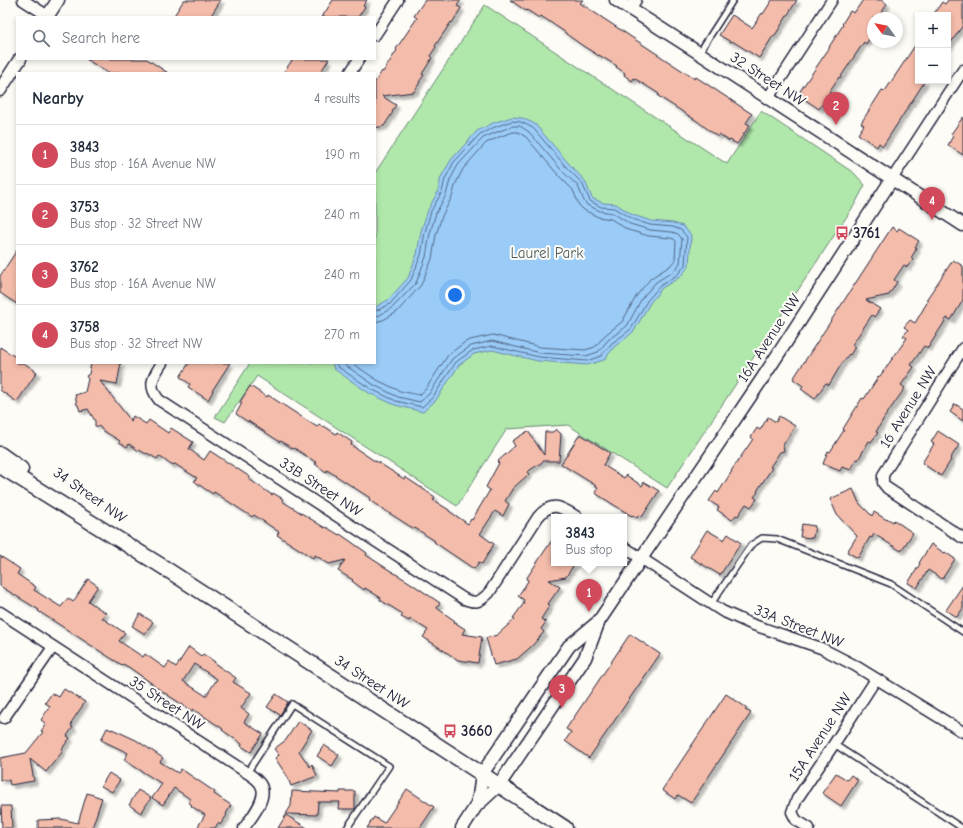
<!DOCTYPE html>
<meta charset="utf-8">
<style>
:root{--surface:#fff;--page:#f6f6f7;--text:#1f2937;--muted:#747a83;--line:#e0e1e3;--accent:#d1495b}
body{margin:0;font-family:"Comic Neue",sans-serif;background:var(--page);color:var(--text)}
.controls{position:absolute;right:12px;top:12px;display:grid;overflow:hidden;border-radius:0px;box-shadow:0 2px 6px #0003}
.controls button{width:36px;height:36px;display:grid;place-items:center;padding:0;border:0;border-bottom:1px solid var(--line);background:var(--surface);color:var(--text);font:20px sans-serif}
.compass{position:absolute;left:867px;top:12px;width:36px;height:36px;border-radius:50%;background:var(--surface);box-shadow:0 2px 6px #0003;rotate:303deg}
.you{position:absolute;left:455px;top:295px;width:14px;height:14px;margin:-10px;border:3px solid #fff;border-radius:50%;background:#1a73e8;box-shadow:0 0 0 6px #1a73e833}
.badge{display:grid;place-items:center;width:26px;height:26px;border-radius:50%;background:var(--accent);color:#fff;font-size:13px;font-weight:700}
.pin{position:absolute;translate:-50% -33px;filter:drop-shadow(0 1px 2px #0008)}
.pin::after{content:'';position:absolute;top:21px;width:14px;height:12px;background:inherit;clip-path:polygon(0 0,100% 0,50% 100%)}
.popup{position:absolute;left:551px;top:514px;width:76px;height:52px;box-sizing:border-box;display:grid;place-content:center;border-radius:0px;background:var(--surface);filter:drop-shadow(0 1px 3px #0005);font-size:13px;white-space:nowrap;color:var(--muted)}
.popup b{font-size:15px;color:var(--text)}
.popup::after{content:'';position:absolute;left:50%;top:100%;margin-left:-8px;border:8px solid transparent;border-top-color:var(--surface)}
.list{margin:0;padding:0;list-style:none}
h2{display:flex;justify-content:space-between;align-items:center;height:52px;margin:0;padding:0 16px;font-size:17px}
h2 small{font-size:13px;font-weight:400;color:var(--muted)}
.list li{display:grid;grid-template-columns:26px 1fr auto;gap:12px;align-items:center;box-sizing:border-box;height:60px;padding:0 16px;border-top:1px solid var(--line)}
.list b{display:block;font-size:15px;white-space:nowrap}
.list p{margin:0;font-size:13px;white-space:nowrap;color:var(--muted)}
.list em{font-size:13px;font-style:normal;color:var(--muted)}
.icon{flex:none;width:22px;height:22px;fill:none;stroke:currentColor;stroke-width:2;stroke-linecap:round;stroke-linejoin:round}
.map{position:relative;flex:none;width:963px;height:828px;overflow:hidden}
.search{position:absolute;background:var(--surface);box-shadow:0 2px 6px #0003;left:16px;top:16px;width:360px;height:44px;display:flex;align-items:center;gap:10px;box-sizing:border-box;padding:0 14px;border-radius:0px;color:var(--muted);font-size:15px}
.panel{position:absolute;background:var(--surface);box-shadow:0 2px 6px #0003;left:16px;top:72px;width:360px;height:292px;border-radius:0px}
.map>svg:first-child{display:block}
</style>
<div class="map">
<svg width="963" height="828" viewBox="0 0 963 828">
<defs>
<filter id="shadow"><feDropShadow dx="3.5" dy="3.5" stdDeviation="1" flood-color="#0004"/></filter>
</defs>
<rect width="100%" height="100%" fill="#fdfcf7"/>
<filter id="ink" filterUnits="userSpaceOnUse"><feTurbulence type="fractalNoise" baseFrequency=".025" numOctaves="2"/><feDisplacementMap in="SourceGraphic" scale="8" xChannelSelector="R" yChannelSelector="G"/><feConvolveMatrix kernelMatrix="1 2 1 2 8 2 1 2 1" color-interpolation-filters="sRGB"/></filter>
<g filter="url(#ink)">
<polygon fill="#b0e8ab" stroke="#698573" points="485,5 589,74 727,164 761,111 854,173 865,185 855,204 667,488 568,425 507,429 457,506 257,376 225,422 215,417 250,363 375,363 375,173"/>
<polygon fill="#9accf7" stroke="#6a88ac" points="512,117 522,118 535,124 570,165 585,181 592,198 603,203 616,204 633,215 651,221 673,223 683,226 691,235 689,266 680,277 662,288 650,303 634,331 625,339 615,346 604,360 587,365 538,361 492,350 474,354 459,365 436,400 423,412 395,405 369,393 334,369 332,363 375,363 375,307 388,300 408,278 417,254 421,231 428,210 438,191 441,177 451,160 477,131 493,123"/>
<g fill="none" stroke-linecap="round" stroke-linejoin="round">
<g stroke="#526686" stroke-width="1">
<polyline points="336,363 338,367 371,389 396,401 422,407 433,397 456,362 473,350 492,346 539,357 587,361 601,356 612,343 622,336 631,329 647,301 660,286 678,274 685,265 687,237 681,230 673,227 650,225 632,219 614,208 601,207 590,201 582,183 567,168 533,128 521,122 512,121 495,127 480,134 454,162 445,179 442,192 431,211 425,232 421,255 411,280 390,304 378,310 375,310"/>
<polyline points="342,363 374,385 398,397 420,402 429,394 452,359 471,346 492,341 540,353 586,356 598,352 609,339 619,332 627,326 642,298 656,282 674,271 680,263 682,239 678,234 672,232 650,230 630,224 613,213 600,211 587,205 584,201 578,186 563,172 529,132 520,126 513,126 497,132 483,138 458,165 450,180 446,195 436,213 430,233 426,257 416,283 393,307 380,315 375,316"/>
<polyline points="352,363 377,380 400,391 419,395 425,390 448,355 465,342 470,340 493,335 540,347 585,350 595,347 605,335 622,322 637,295 651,278 670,266 675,260 676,241 674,239 670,238 649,236 628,230 611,219 598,217 584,210 579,205 573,190 559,176 526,137 518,132 513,132 499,137 486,143 463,169 456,183 452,197 442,216 436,235 432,259 421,285 397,312 383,320 375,322"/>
</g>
</g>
<g fill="#f4bcaa" stroke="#22223b" fill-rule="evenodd" filter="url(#shadow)">
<polygon points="184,0 221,0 210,17 173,17"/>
<polygon points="333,0 367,0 363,6 365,7 358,17 322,17"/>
<polygon points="425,0 461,0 457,6 461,8 452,23 451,22 435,46 436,47 430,56 432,58 429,63 422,74 424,75 419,82 420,82 414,92 382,96 396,105 392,111 393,112 384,126 375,128 375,82 382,71 383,72 397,50 396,49 417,18 414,16"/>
<polygon points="510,0 583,0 580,3 663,58 695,79 696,77 752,114 746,123 750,125 737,144 730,140 729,141 719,134 718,137 697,121 658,96 659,94 634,78 632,81 624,75 625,73 616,67 617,66 599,55 599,56 583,46 566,34 566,33 541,16 539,18 527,10 526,11"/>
<polygon points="772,0 797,0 774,37 773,36 759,58 732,41 731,42 719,35 732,15 752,28 762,13 763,14"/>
<polygon points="863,0 881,0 887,4 878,18 873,18 873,33 866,44 864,42 840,78 839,77 829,92 830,93 819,109 801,97 803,93 800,91 830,47 829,47 843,25 842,24 850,11 854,13"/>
<polygon points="948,0 963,0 963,25 948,47 948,15 933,15 942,2 945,4"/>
<polygon points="918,41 918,81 925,81 883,146 879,143 877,147 858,134 864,125 861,123 882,90 885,91"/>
<polygon points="86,59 147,59 168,73 108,73"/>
<polygon points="293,59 329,59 320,73 283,73"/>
<polygon points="963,117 963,155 948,145 953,136 951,134"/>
<polygon points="892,227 897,231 899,228 919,241 915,247 917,248 911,258 913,260 907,267 904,265 894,280 897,282 889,295 866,300 880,309 874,317 872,315 852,345 855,347 850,355 849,354 842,363 829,385 826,383 825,384 815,399 801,389 803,386 793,379"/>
<polygon points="17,250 17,304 0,293 0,276"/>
<polygon points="953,260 963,266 963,300 951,320 947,318 928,348 924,346 911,365 914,367 901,385 905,388 884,418 876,432 878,433 871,442 869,441 858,460 856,459 851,470 842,467 840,471 823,464 828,451 830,452 844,430 843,429 862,398 864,399 877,379 877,377 880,376 907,338 903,336 908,330 904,327 910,320 915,323 928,301 926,300"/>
<polygon points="0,347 17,358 17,363 24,363 37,372 17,402 0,390"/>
<polygon points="91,363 121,363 117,384 100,381 131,421 133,416 146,424 149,420 168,433 171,428 193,442 189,449 204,460 210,451 250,477 249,479 272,495 273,493 283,499 282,501 325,528 326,527 339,535 340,534 367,553 366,555 386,568 409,582 440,603 437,608 455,621 454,622 465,629 462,634 482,637 478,663 458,660 437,646 423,637 428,630 410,619 409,621 401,617 403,614 380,600 381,598 365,588 364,590 352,581 353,580 338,571 345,560 329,564 315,555 313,558 277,535 279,532 254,515 252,517 214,492 213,494 205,489 194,481 197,478 181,468 175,464 171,465 159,456 157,459 147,453 146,454 139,450 139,451 129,444 127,447 119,442 120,441 102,430 100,427 95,426 95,421 88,409 80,411 78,405 77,405 75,395 85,392 88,379 86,376 89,374"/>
<polygon points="189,363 230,363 212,391 213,391 208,400 188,387 190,384 180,377"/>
<polygon points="250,386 267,397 268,395 317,427 319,424 323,427 324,426 336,434 337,432 352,442 351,445 376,462 376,461 404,479 405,477 435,497 433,500 449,510 449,511 468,524 471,519 472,520 490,490 486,487 499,463 497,462 515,446 512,441 528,431 544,455 545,432 553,432 556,429 561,434 559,461 544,461 527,472 529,474 513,488 505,501 509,504 503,516 495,511 480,534 494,544 482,564 479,562 474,569 434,542 435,541 415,528 414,529 369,500 370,498 327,470 326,472 315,464 317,463 294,448 293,449 281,441 280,442 248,421 248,422 236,414 242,403 240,402"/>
<polygon points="955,404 963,409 963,421 950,412"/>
<polygon points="779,416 795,426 783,445 784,451 780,452 770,467 772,468 757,491 758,492 754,497 757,499 751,507 746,504 738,516 736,515 732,520 717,510 719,507 709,501 716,491 718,493 732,471 731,471 753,439 751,437 757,428 760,430 768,417 776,422"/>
<polygon points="938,431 959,445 950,459 951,460 941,476 922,463 934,444 931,442"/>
<polygon points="580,434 610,453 603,465 624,478 626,475 642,486 644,482 659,491 642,517 639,515 637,518 633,515 633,516 630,515 595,493 598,487 561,464"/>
<polygon points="853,489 859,503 872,516 874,512 887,520 888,519 893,522 894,520 913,533 901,551 874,534 872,538 870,537 858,558 847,552 857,536 837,515 830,499"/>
<polygon points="802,524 815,526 813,538 800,537"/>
<polygon points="707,530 724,540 728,534 741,543 720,575 690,557"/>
<polygon points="554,537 554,563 575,563 566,577 549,580 560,587 548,604 550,605 541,619 546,622 541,629 544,632 532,646 517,659 494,665 486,638 497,635 515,619 513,618 524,603 523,602 524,600 518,596 528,581 528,580 526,579"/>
<polygon points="931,544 944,553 945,552 955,559 942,579 928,570 917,588 908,583 920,564 919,563"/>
<path d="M0 556 20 569 17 574 36 587 34 590 61 607 68 598 73 602 88 579 98 586 88 601 106 613 102 618 125 633 119 641 143 657 145 654 165 668 169 662 176 667 189 647 201 656 203 654 215 662 214 663 236 678 233 682 251 693 241 708 249 714 244 722 263 734 251 752 241 746 242 744 222 730 223 729 193 709 192 711 154 686V685L130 668 123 664 122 665 109 657 52 620 38 611 39 610 0 586ZM194 664 217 679 206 696 183 681Z"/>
<polygon points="963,585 963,608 957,617 946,610"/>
<polygon points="140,614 153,622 145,634 132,626"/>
<polygon points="630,634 660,654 589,758 565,741 571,732 566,729"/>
<polygon points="64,689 85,702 71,723 72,724 71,726 73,727 67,736 70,738 61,750 63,751 46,772 30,759 34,781 10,785 9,780 0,780 0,758 26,753 43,732 41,731 46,724 41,720 50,706 45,703 52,693 59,697"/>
<polygon points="276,694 288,702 280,715 267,707"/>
<polygon points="726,694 747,708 745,710 751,713 691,803 678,795 675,799 662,790"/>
<polygon points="298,721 312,730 299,751 310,767 312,764 317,776 291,786 287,776 275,758 279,755 274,749 286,740"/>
<polygon points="107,728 112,730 112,729 136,740 163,758 160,762 178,773 181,769 215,792 214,794 231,805 226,814 227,815 220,825 218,823 215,828 197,828 205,815 191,806 192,805 188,802 190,799 174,788 163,805 152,798 162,784 124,760 128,753 101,740"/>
<polygon points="324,745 339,755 332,766 317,756"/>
<polygon points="109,773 120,780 112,792 101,786"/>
<polygon points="836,773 847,780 851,775 858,780 841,806 822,793"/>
<polygon points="407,789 434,807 420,828 367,828 374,817 384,823"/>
<polygon points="138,790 151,798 141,813 129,805"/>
<polygon points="292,791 340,793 340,791 355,791 355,809 339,809 340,802 318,802 317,815 286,814 291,806"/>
<polygon points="87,793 102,798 92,828 38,828 38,820 61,819 78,823"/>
<polygon points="1,806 11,806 12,828 2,828"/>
<polygon points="286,815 307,828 278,828"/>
</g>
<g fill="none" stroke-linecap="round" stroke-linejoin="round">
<g stroke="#22223b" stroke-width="8">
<g id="service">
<polyline points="699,53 733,0"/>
<polyline points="711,604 751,545 762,538 777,539 891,584 963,632"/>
<polyline points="834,744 962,828"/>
<polyline points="247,773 292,704 389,766 347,828"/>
</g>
</g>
<g stroke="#22223b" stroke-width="13">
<g id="minor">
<polyline points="23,0 48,16"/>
<polyline points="630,9 636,0"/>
<polyline points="375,35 398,0"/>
<polyline points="350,73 359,59"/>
<polyline points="768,98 832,0"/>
<polyline points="892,179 963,70"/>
<polyline points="963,348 883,475 883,483 887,488 963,538"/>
<path d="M162 363C153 377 147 385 159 400L464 599C476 604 480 602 489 593L538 517C552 500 561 507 577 517"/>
<polyline points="624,547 722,611 751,624 821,648 854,665 963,732"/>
<path d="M0 612 252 776C256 779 261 783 262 788 266 800 251 818 244 828"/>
<polyline points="4,718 53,647"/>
<polyline points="809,828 796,820 792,812 797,799 834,744 876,679"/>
</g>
</g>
<g stroke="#22223b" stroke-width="15">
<g id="tertiary">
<polyline points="616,0 699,53 963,225"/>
<polyline points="47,17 58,0"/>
<polyline points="0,90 20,59"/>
<polyline points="476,806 479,796 482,774 569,646 598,622"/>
<polyline points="462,828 476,806 499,785 585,658 599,621 762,379 892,179"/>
</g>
</g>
<g stroke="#22223b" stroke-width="17">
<g id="secondary">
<polyline points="0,454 21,469"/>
<polyline points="0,466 160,565 565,828"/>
</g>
</g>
<use href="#service" stroke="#fdfcf7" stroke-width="5"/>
<use href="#minor" stroke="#fdfcf7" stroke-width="10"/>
<use href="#tertiary" stroke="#fdfcf7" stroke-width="12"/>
<use href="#secondary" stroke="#fdfcf7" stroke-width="14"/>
</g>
</g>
<defs>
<g id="bus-bare" transform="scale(1.08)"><path d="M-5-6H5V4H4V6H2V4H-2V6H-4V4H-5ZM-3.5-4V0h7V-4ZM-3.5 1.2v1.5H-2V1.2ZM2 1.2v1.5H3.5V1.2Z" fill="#d1495b" stroke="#fdfcf7" stroke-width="2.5" paint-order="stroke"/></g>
</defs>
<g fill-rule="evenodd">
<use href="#bus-bare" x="842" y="233"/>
<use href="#bus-bare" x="450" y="731"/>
</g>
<g text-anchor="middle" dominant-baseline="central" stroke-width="4" stroke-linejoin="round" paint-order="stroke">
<g font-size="15" fill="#22223b" stroke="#fdfcf7">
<text transform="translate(768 79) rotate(33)">32 Street NW</text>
<text transform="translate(769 338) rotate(-57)">16A Avenue NW</text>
<text transform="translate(908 407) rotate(-58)">16 Avenue NW</text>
<text transform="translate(321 487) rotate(33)">33B Street NW</text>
<text transform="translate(90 495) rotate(35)">34 Street NW</text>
<text transform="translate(799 626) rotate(21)">33A Street NW</text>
<text transform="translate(372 682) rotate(33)">34 Street NW</text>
<text transform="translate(167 703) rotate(33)">35 Street NW</text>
<text transform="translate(820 737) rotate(-57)">15A Avenue NW</text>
</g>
<g font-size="15" font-weight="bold" fill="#22223b" stroke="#fdfcf7" text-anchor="start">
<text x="853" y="233">3761</text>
<text x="461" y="731">3660</text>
</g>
<g font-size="15" fill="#4d5d5d" stroke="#fdfcf7">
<text x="547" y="253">Laurel Park</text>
</g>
</g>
</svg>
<div class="controls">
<button>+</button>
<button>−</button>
</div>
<svg class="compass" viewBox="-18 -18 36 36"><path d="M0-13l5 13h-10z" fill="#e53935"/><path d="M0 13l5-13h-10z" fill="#747a83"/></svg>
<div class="you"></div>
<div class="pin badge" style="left:589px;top:612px">1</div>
<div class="popup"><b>3843</b>Bus stop</div>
<div class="pin badge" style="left:836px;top:125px">2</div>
<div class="pin badge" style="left:562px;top:708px">3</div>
<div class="pin badge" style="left:932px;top:220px">4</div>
<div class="search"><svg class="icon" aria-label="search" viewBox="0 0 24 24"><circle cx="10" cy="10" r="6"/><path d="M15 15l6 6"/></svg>Search here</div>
<section class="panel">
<h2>Nearby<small>4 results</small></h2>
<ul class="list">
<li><span class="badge">1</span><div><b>3843</b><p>Bus stop · 16A Avenue NW</p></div><em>190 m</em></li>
<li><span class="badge">2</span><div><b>3753</b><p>Bus stop · 32 Street NW</p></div><em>240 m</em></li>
<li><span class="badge">3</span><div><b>3762</b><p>Bus stop · 16A Avenue NW</p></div><em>240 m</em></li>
<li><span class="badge">4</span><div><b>3758</b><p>Bus stop · 32 Street NW</p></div><em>270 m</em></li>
</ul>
</section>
</div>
